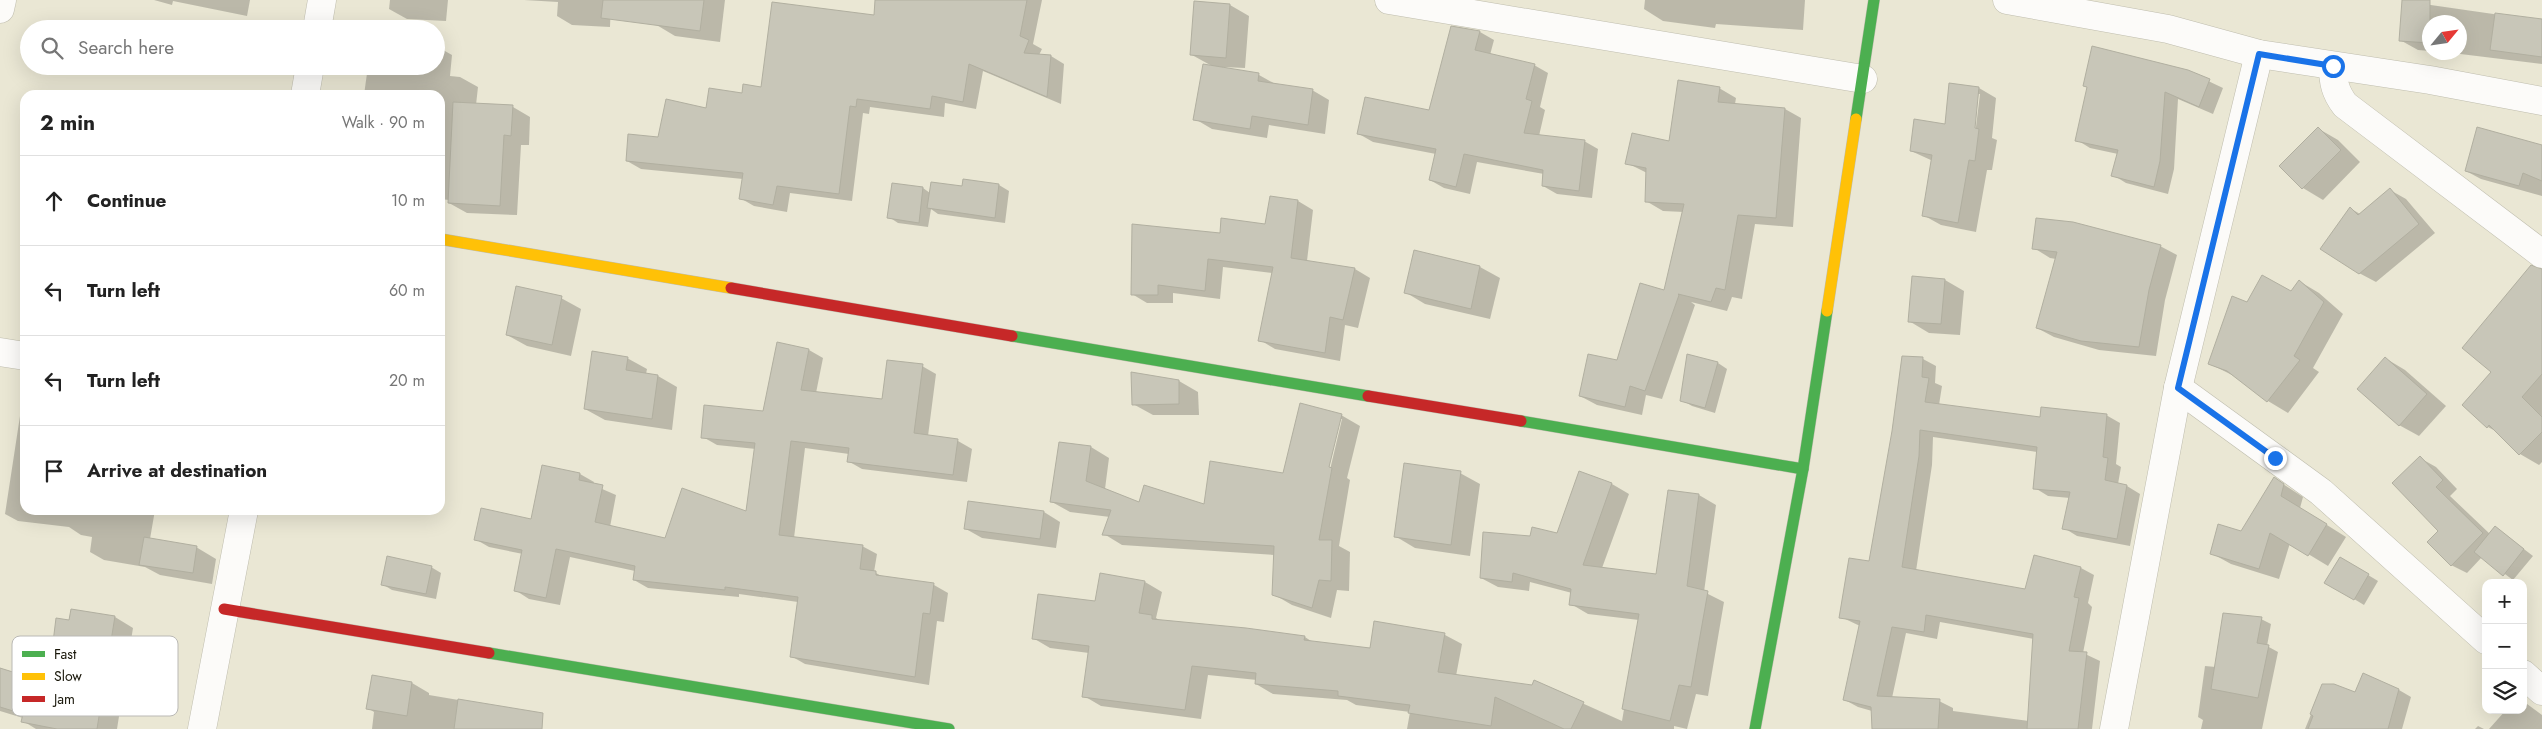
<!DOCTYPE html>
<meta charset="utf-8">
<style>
:root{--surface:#fff;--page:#f2f2f2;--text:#222;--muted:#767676;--line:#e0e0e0}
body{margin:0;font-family:Jost,sans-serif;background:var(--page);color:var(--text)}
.controls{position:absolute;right:15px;bottom:15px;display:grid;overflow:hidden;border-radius:10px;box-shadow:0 5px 20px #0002}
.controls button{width:45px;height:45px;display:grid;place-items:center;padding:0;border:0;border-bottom:1px solid var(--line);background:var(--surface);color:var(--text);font:25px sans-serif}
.compass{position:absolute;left:2422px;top:15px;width:45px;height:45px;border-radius:50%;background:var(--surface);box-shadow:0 5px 20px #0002;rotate:61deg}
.stop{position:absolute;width:15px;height:15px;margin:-11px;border:4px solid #1a73e8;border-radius:50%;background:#fff}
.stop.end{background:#1a73e8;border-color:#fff;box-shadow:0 1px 5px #0008}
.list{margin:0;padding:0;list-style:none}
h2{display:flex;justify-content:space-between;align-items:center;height:65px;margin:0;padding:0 20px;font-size:21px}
h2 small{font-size:16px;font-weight:400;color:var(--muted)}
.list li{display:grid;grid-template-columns:32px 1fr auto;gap:15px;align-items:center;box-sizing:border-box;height:90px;padding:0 20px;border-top:1px solid var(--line)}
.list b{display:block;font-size:19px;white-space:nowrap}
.list em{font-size:16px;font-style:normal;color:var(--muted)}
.icon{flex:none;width:28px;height:28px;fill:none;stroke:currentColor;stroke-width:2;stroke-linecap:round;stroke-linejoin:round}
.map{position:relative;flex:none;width:2542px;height:729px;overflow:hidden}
.search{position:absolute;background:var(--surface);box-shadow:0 5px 20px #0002;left:20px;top:20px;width:425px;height:55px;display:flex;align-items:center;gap:12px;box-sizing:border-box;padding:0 18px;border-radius:28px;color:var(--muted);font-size:19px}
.panel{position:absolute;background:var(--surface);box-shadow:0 5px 20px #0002;left:20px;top:90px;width:425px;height:425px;border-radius:15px}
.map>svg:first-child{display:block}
</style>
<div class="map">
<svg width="2542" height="729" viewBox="0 0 2542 729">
<rect width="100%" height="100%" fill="#eae7d4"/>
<g fill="#0003" fill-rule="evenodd">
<polygon points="154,0 250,0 247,16 173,1 172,5"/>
<polygon points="390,0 448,0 446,21 407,19 389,9"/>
<polygon points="524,0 611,0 610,27 572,25 557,16 558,2"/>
<polygon points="659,0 725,0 720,42 675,36 655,24"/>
<polygon points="904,0 1042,0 1033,44 1042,49 1039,55 1051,56 1064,64 1061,104 983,71 976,109 945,103 944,117 870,107 869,114 863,113 852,201 790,193 787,212 754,206 740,198 743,179 641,169 627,161 659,139 708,109 762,88 899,20"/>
<polygon points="1645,0 1805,0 1803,30 1716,24 1715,28 1663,21 1644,9"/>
<polygon points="2403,1 2542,21 2542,64 2444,52 2460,52 2460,22 2430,22 2430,51 2418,50 2400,40"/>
<polygon points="1230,5 1249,16 1245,68 1223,67 1223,69 1259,75 1277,85 1312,90 1329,100 1325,134 1269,125 1267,138 1212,129 1195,119 1212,66 1192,55"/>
<polygon points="1452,28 1480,32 1494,40 1490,55 1534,65 1548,73 1540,107 1545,110 1539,136 1584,141 1598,149 1592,198 1557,194 1543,186 1544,174 1477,162 1470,194 1444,188 1430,180 1436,154 1373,142 1359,134 1430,111"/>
<polygon points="436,46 452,55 450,76 460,77 478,87 476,105 513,107 530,117 529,145 521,145 517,215 467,213 449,203 449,200 440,199 440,95 364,95 368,66 436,66"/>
<polygon points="2187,71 2223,88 2213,114 2178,99 2174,169 2168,194 2126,183 2113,175 2118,154 2090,148 2077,140 2088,87"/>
<polygon points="1719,88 1736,98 1735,104 1785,109 1801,118 1793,227 1755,224 1742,299 1732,297 1727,311 1691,302 1695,305 1662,399 1646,395 1642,415 1597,405 1580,396 1618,361 1665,292 1684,212 1663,211 1646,201 1647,173 1627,163 1670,143"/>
<path d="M1979 88 1996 98 1992 138 1997 140 1992 170H1987L1976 232 1941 225 1923 215 1933 161 1911 151 1946 125ZM1977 94H1980L1975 135 1973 134Z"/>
<polygon points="2319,129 2338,140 2360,162 2323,200 2303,188 2281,166"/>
<polygon points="2542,146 2542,196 2481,179 2466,171"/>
<polygon points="964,180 999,185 1009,191 1005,223 938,214 931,209 928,227 898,223 889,217 893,184 923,188 930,193 963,187"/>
<polygon points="2390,190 2406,199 2435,233 2376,282 2359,273 2350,208 2360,214"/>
<polygon points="1271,197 1298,201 1313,210 1307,261 1355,269 1370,278 1358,328 1345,325 1340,361 1275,349 1260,340 1273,273 1223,267 1220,299 1173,293 1173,303 1147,303 1132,294 1221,234 1266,225"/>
<polygon points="2160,246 2177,255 2165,300 2156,356 2099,350 2054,337 2037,328 2056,259 2050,258 2034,248"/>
<polygon points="1415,251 1480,267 1500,278 1490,319 1425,304 1405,292"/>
<polygon points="2542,270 2542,462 2539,465 2520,454 2499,433 2488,427 2493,372"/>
<polygon points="1945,280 1964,291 1960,335 1929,333 1909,321"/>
<polygon points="2299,281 2319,293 2343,314 2313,368 2319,372 2288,413 2268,401 2238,378 2210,364 2248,303 2291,293"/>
<polygon points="561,298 581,309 571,356 527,346 507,335"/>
<polygon points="809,350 823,358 816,393 883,401 922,366 936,374 928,436 958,441 972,449 967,482 862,469 848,461 849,454 805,448 794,538 862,546 877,554 874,572 885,578 934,585 948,593 944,622 937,621 929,685 805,664 791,656 798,602 739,594 739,597 648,588 634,580 635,571 570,557 560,605 529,599 515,590 523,554 489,547 475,539 532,520 543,467 580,474 594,482 593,485 616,495 610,527 666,539 747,512 756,449 717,445 703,437 764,412"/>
<polygon points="627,358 647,369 646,374 658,376 677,387 672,430 605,420 585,409"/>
<polygon points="2385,358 2405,370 2446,406 2419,436 2399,425"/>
<path d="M1923 359 1936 366 1935 383 1942 386 1939 405 2041 419 2106 415 2120 423 2116 464 2121 467 2118 484 2127 486 2140 494 2130 546 2077 536 2064 528 2070 498 2048 496 2035 488 2037 452 1933 437 1932 465 1916 571 2026 590 2081 568 2094 575 2088 603 2092 607 2083 653 2100 661 2092 729H1873L1872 711 1858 707 1845 700 1860 626 1841 617 1870 563ZM1940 622 2034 639 2029 721 1953 711V708L1939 701 1892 698 1906 633 1937 639Z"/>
<polygon points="1718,363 1727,369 1715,413 1692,406 1682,400"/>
<polygon points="1179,381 1198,392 1199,415 1153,415 1133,404"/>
<path d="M1341 415 1360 426 1347 478 1350 480 1339 546 1350 552 1349 591 1337 590 1331 618 1292 605 1273 594 1275 555 1122 545 1104 534 1110 517 1070 512 1052 502 1091 447 1109 458 1105 489 1140 503 1205 505 1284 474ZM1339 419H1342L1329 474 1326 473Z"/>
<polygon points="20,416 25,417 25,510 155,510 150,539 196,547 216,559 212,584 160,575 145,567 104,560 90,552 92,537 81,535 69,527 18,521 5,514"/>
<polygon points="2420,458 2436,467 2457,489 2450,496 2490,534 2495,527 2533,556 2513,580 2482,557 2467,573 2451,565"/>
<polygon points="1460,473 1480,484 1470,556 1415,548 1395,536"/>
<polygon points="1580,473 1612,484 1629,494 1602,568 1657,575 1699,495 1716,505 1704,592 1724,602 1708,696 1696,694 1687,729 1674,726 1674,729 1407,729 1410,712 1356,705 1347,700 1273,694 1256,684 1257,680 1208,675 1201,719 1101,706 1084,696 1089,653 1050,648 1033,638 1096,603 1145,582 1162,592 1156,618 1161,621 1246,629 1305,637 1314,643 1371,649 1375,623 1445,635 1462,644 1456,676 1533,686 1535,682 1622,721 1639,620 1588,614 1571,604 1572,593 1530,582 1529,591 1498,587 1481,578 1531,538 1557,535"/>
<polygon points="2275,479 2303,497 2300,508 2346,537 2328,566 2290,543 2279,579 2231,564 2211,553 2242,533"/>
<polygon points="1044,512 1060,522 1056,548 982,538 966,529"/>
<polygon points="2340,558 2378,581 2364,605 2326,582"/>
<polygon points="431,567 441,573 436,599 392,590 382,584"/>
<polygon points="72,611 115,617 133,628 117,729 36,729 23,721 23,718 0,711 0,670 49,685"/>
<polygon points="2261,619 2271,624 2267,646 2278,652 2262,729 2201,729 2203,720 2198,717 2205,666 2216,667"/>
<polygon points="373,676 412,683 429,693 429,695 494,706 509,729 372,729 374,712 368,708"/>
<polygon points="2323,685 2356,694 2399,690 2411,697 2402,729 2305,729"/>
<polygon points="2523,701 2542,715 2542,729 2489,729 2506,710 2523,710"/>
<polygon points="2478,726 2484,729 2475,729"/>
</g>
<g fill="#c8c6b8" stroke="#b1afa0">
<polygon points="603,0 704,0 700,31 601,18"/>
<polygon points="875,0 1027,0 1020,36 1029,40 1024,53 1051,55 1047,97 969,64 963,102 932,96 930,109 857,99 856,107 850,106 839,194 777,186 773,205 739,199 743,173 626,161 628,134 658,137 666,99 706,108 709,88 742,93 743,84 761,87 772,2 874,15"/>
<polygon points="2402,0 2430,0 2430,43 2399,41"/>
<polygon points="1194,1 1230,4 1226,58 1190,55"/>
<polygon points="2495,13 2542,19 2542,57 2490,50"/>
<polygon points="1451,26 1480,31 1475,50 1535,64 1526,99 1532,101 1524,133 1585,140 1579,191 1542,186 1543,170 1464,154 1456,187 1429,180 1436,149 1357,134 1365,97 1429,110"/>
<polygon points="2092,46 2188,70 2210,79 2199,107 2165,92 2160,161 2154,187 2111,176 2118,150 2075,141 2087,87 2083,86"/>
<polygon points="1203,64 1259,73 1258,81 1313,89 1308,125 1252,116 1250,129 1193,120"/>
<polygon points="397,66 432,66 432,70"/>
<polygon points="1678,80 1720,87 1718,102 1785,108 1776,218 1738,215 1725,290 1716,288 1711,302 1678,294 1679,295 1645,391 1630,386 1625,407 1579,396 1588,354 1617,360 1640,283 1664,290 1684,204 1645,202 1646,168 1625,164 1632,133 1669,141"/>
<polygon points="1949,83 1979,87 1975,128 1979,129 1975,161 1969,160 1958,223 1922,216 1932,155 1910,151 1914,119 1945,124"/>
<polygon points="453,102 513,105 511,136 504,135 500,206 448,203"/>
<polygon points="2318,127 2341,150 2302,189 2279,166"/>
<polygon points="2477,127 2542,145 2542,181 2523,173 2519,186 2465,171"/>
<polygon points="963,179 999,184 995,218 927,208 931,182 962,186"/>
<polygon points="892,183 923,187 919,223 887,218"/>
<polygon points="2390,188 2419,224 2359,274 2320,249 2350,207 2358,215"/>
<polygon points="1270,196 1298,200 1291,258 1355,268 1343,320 1330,317 1325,353 1258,341 1273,267 1208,259 1205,291 1158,285 1158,295 1131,295 1132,224 1220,233 1221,218 1265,224"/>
<polygon points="2036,218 2073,222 2161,245 2149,290 2139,347 2081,341 2036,328 2057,252 2032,249"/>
<polygon points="1414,250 1480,266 1471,309 1404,293"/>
<polygon points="2531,265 2542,269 2542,374 2522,397 2542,417 2542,432 2519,455 2489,425 2487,428 2462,405 2491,372 2462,348"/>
<polygon points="2262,275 2291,291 2299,280 2324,302 2294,356 2300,360 2267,402 2227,371 2208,364 2232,296 2247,302"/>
<polygon points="1912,276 1945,279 1941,324 1908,322"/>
<polygon points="516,286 562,296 552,345 506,335"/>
<polygon points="777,342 809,349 801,390 882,399 887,360 923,364 914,433 958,439 953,475 847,462 849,448 791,441 779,535 863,545 860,569 876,571 876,575 934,583 930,614 923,613 915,677 790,657 798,597 725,587 725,590 633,580 635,566 556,549 546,598 514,591 522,550 474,540 481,508 531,519 542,465 580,473 579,480 603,485 595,522 665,538 682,488 746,511 755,443 701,438 704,405 763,411"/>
<polygon points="592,351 628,357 626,370 658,375 652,419 584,409"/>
<polygon points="1687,354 1718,362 1705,408 1680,401"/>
<polygon points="1902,356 1923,357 1922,377 1929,378 1925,402 2040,417 2041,407 2107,414 2103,457 2108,458 2105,480 2127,485 2117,539 2062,529 2070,492 2033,489 2037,447 1920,430 1919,456 1902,567 2025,589 2034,555 2081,567 2074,597 2079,598 2069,651 2087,652 2078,729 2027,729 2033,634 1926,615 1924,632 1892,627 1877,696 1940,699 1938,729 1872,729 1871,707 1843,700 1860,621 1839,618 1849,558 1869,561 1892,431"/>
<polygon points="2385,357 2427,394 2399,426 2357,389"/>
<polygon points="1131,372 1179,380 1179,404 1132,405"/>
<polygon points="1300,403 1342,414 1329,467 1332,468 1319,540 1332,540 1331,581 1319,580 1312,608 1272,595 1274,546 1102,535 1111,510 1050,502 1059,442 1091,446 1086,481 1139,502 1144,485 1204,504 1210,461 1283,473"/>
<polygon points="2420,456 2443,480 2436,487 2483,533 2451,566 2427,542 2438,531 2392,483"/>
<polygon points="1404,463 1461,471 1451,545 1394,537"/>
<polygon points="1579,471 1612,483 1583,565 1656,574 1668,490 1699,494 1687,586 1708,591 1691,687 1679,685 1670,721 1622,709 1639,614 1569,605 1571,589 1513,573 1512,582 1480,578 1483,532 1530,536 1532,527 1557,533"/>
<polygon points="2274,477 2284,484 2281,496 2327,524 2308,556 2270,533 2259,569 2210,554 2218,524 2241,531"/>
<polygon points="968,501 1044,511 1040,539 964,529"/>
<polygon points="2495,526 2524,549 2503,576 2474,552"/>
<polygon points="144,537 197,546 193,573 139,565"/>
<polygon points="387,556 432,566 426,594 381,585"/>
<polygon points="2340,557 2369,574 2354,600 2324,583"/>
<polygon points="1100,573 1145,581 1139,613 1152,615 1152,619 1246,628 1305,636 1304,640 1370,648 1374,621 1445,633 1438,672 1532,685 1534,680 1584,702 1571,729 1564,729 1495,697 1491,726 1408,713 1410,705 1338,696 1338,691 1255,684 1256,673 1192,666 1185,710 1082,697 1089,646 1032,639 1038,594 1095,601"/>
<polygon points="71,609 115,616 97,729 57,729 21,722 23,714 0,707 0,668 48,683 56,618 69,620"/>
<polygon points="2223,613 2262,617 2257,643 2269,645 2258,698 2211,689"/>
<polygon points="2363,673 2399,689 2388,729 2308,729 2313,716 2310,714 2322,684 2334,684 2355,692"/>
<polygon points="372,675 412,682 407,716 366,709"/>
<polygon points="458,699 543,713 542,729 454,729"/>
</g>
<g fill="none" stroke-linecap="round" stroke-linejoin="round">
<g stroke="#bfbdae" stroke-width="29">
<g id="street">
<polyline points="1389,0 1863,79"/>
<polyline points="2007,0 2168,29 2259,54 2430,80 2542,101"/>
<polyline points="0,9 2,0"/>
<polyline points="317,29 322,0"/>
<path d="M2333 66C2333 82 2335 92 2345 105L2542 254"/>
<polyline points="305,95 310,66"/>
<polyline points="0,352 25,356"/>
<polyline points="2178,388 2321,492 2486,640"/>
<polyline points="2523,674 2542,691"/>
<polyline points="202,729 244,510"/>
<polyline points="2114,729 2178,388 2259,54"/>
</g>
</g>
<g stroke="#bfbdae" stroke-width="12">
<g id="fast">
<polyline points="1856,119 1874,0"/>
<polyline points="1012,336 1368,396"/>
<polyline points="1521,421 1803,469"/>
<polyline points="489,653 949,729"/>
<polyline points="1755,729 1803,469 1827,311"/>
</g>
</g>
<g stroke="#bfbdae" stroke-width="12">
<g id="slow">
<polyline points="440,239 731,288"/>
<polyline points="1827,311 1856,119"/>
</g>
</g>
<g stroke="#bfbdae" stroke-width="12">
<g id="jam">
<polyline points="731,288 1012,336"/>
<polyline points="1368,396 1521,421"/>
<polyline points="224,609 489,653"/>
</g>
</g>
<use href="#street" stroke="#fcfbf9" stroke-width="28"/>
<use href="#fast" stroke="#4caf50" stroke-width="11"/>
<use href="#slow" stroke="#ffc107" stroke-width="11"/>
<use href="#jam" stroke="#c62828" stroke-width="11"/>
</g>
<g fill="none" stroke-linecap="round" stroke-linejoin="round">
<polyline stroke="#1a73e8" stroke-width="6" points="2275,458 2178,388 2259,54 2333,66"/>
</g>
<rect x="12" y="636" width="166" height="80" rx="8" fill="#fff" stroke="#bab9b5" stroke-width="1"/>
<rect x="22" y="651" width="23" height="6" fill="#4caf50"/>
<rect x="22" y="673" width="23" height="7" fill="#ffc107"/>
<rect x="22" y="696" width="23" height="6" fill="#c62828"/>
<g font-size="14" fill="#181609">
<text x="54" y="659">Fast</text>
<text x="54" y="681">Slow</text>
<text x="54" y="704">Jam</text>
</g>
</svg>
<div class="controls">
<button>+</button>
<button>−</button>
<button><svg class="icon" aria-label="layers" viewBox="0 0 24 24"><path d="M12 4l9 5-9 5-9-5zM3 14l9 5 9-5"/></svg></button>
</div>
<svg class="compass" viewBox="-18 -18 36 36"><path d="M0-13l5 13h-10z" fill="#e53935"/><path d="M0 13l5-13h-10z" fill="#767676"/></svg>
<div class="stop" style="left:2333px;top:66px"></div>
<div class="stop end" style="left:2275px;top:458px"></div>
<div class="search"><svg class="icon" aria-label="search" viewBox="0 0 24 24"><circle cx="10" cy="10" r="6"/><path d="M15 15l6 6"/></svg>Search here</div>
<section class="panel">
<h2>2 min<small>Walk · 90 m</small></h2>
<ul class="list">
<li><svg class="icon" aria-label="ahead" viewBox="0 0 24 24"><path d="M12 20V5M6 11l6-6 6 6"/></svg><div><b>Continue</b></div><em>10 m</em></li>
<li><svg class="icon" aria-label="left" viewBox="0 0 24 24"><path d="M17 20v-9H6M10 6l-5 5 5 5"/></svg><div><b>Turn left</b></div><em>60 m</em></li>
<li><svg class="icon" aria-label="left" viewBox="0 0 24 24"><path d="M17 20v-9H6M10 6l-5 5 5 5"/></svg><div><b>Turn left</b></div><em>20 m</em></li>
<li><svg class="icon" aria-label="arrive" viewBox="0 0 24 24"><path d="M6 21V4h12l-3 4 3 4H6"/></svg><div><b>Arrive at destination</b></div></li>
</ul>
</section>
</div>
